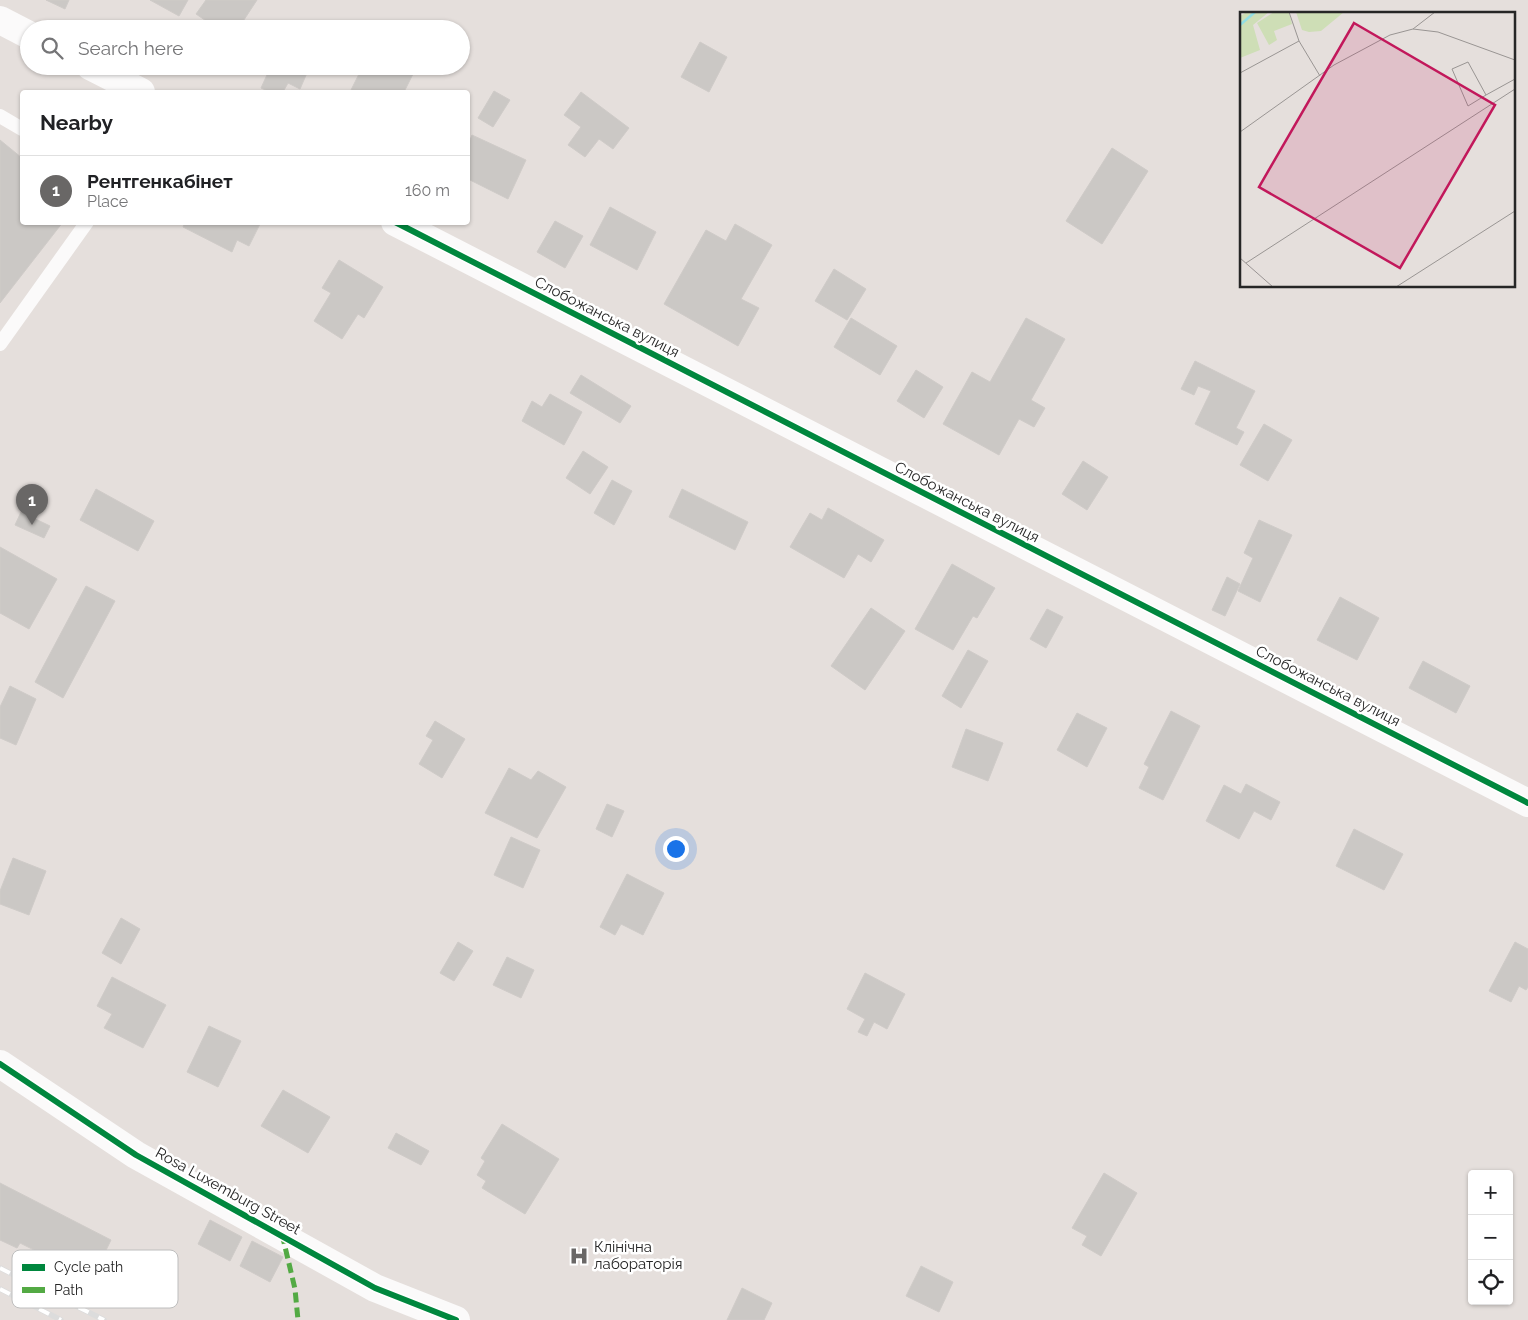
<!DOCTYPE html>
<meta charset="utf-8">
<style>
:root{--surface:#fff;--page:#f2f2f2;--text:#202124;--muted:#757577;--line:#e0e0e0;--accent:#696766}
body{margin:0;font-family:Raleway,sans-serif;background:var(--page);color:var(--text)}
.controls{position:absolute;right:15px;bottom:15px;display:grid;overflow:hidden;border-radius:5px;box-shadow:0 1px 4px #0004}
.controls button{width:45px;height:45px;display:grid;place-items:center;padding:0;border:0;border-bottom:1px solid var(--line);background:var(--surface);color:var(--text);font:25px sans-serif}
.you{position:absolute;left:675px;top:848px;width:18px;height:18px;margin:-12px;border:4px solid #fff;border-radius:50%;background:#1a73e8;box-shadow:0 0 0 8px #1a73e833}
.badge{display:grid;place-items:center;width:32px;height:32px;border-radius:50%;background:var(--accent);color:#fff;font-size:16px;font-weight:700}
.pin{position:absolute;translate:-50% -41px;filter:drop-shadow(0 1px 2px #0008)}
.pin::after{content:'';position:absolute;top:26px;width:18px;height:15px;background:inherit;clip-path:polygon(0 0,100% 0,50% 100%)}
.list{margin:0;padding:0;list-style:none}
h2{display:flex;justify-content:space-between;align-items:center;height:65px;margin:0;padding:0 20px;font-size:21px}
h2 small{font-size:16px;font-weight:400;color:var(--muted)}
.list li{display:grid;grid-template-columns:32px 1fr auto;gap:15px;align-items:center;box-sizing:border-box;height:70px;padding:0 20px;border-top:1px solid var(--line)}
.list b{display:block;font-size:19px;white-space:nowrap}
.list p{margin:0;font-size:16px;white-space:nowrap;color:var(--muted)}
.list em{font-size:16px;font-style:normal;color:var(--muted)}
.icon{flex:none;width:28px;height:28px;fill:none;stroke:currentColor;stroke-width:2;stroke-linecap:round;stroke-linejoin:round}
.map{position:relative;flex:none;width:1528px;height:1320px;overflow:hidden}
.search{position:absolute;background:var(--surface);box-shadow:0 1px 4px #0004;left:20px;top:20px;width:450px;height:55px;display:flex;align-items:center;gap:12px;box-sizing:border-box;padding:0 18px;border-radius:28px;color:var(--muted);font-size:19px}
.panel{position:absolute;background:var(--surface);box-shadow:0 1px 4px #0004;left:20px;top:90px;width:450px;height:135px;border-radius:5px}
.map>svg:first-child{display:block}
</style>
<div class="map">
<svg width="1528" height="1320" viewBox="0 0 1528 1320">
<rect width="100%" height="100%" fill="#e5dfdc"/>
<g fill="#cbc8c5" stroke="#cfcbc8">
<polygon points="46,0 69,0 65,9"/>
<polygon points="150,0 188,0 179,16"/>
<polygon points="206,0 257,0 238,29 218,29 196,14"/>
<polygon points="700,42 727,57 709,92 681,77"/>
<polygon points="271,66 310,66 300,89 288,83 283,92 270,92 261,88"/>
<polygon points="363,66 417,66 404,92 350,92"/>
<polygon points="494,91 510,100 493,127 478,118"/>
<polygon points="581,92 629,128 613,149 599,139 585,157 568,145 581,127 564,115"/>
<polygon points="472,135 526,160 508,199 468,179 469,163 468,162 468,145"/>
<polygon points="0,140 22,158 22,222 63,222 0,303"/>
<polygon points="1112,148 1148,171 1102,244 1066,221"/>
<polygon points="610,207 656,232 637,270 590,245"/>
<polygon points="555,221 583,236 565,268 537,252"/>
<polygon points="185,222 261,222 249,246 237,240 232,252 183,227"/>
<polygon points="735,224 772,245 741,299 759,308 738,346 664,304 706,230 726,241"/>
<polygon points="339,260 383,287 364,318 358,314 342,339 314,321 331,293 322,288"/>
<polygon points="834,269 866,289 847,320 815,301"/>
<polygon points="851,318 897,346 880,375 834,347"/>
<polygon points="1026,318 1065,339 1031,400 1045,408 1034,427 1019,419 999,455 943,424 972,372 990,382"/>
<polygon points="1195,361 1255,391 1236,428 1244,432 1237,445 1195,424 1211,391 1198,386 1194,395 1181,389"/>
<polygon points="916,370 943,387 924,418 897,401"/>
<polygon points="581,375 631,406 620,423 570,393"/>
<polygon points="550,394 582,412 564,445 522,421 532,401 542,407"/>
<polygon points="1264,424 1292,440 1268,481 1240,465"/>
<polygon points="583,451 608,467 590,494 566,478"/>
<polygon points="1083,461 1108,477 1087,510 1062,494"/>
<polygon points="612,480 632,491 614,525 594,513"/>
<polygon points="96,489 154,521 138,551 80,520"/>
<polygon points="682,489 748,522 735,550 669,517"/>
<polygon points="828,508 884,540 871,562 858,554 844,578 790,547 810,513 822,520"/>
<polygon points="21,512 50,526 44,538 15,525"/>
<polygon points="1259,520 1292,535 1260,602 1238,591 1253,558 1244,553"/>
<polygon points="0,547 57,579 29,629 0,613"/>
<polygon points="952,564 995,588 977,618 973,616 953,650 915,629"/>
<polygon points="1227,577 1240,584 1225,616 1212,610"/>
<polygon points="86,586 115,601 63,698 35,682"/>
<polygon points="1340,597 1379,618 1357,660 1317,640"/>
<polygon points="871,608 905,631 865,690 831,666"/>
<polygon points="1047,609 1063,617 1046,648 1030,639"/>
<polygon points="968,650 988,661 961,708 942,696"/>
<polygon points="1423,661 1470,686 1456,713 1409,688"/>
<polygon points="10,686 36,699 16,745 0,738 0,707"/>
<polygon points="1171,711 1200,726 1163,800 1139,788 1149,767 1144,764"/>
<polygon points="1077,713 1107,728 1087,767 1057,750"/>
<polygon points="435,721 465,739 442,778 419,764 433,740 426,736"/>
<polygon points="966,729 1003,743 988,781 952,767"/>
<polygon points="509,768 531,780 538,771 566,787 537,838 485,813"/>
<polygon points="1246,784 1280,802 1271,820 1254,811 1239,839 1206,821 1224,785 1241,794"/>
<polygon points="607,804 624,811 612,837 596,829"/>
<polygon points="1354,829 1403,854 1384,890 1336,866"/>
<polygon points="511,837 540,850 523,888 494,875"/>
<polygon points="13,858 46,871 29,915 0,904 0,891"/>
<polygon points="627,874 664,893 643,935 621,924 615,935 600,927"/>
<polygon points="121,918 140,929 121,964 102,953"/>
<polygon points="458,942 473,951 454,981 440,973"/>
<polygon points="1515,942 1528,949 1528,987 1526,990 1519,986 1511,1002 1489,991"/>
<polygon points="507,957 534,970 521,998 493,985"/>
<polygon points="865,973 905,994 887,1029 874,1022 867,1036 858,1032 865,1019 847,1009"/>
<polygon points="112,977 166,1005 143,1048 104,1028 112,1014 97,1006"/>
<polygon points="209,1026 241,1041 218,1087 187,1072"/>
<polygon points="283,1090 330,1117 308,1153 261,1126"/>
<polygon points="502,1124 559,1159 525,1214 482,1188 486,1181 477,1175 485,1161 481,1158"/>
<polygon points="396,1133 429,1151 421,1165 388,1148"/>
<polygon points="1104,1173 1137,1193 1101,1256 1082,1245 1087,1236 1072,1228"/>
<polygon points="0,1183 111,1240 92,1279 20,1243 17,1248 0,1240"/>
<polygon points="210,1220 242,1237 230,1261 198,1244"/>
<polygon points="252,1241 283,1257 270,1282 240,1266"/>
<polygon points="921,1266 953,1282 939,1312 906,1296"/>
<polygon points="742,1288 772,1303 764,1320 727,1320"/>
</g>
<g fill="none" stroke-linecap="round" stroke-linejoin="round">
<g stroke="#fbfafa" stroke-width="14">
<polyline points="0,116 22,129"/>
<polyline points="0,344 87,222"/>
</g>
<g stroke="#fbfafa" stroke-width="28">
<polyline points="0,20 29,35"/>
<polyline points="90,66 141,92"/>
<polyline points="395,222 1528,803"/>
</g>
<polyline stroke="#fbfafa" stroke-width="28" points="0,1064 136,1155 375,1288 456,1320"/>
<g stroke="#dcdcdc" stroke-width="5.5">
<g id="rail">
<polyline points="0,1268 104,1320"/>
<polyline points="0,1289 61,1320"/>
</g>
</g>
<use href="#rail" stroke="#fff" stroke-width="4" stroke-dasharray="11" stroke-linecap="butt"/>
<polyline stroke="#53aa44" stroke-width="5" stroke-dasharray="10 5" stroke-linecap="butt" points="282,1234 295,1289 298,1320"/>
<g stroke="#fff" stroke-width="9">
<g id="cycleway">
<polyline points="395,222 1528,803"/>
<polyline points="0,1064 136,1155 375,1288 456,1320"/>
</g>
</g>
<use href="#cycleway" stroke="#00873e" stroke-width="6"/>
</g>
<defs>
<g id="hospital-bare" transform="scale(1.5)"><path d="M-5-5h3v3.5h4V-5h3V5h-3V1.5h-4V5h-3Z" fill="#696766" stroke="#fff" stroke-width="2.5" paint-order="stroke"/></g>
</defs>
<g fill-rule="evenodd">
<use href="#hospital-bare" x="579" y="1256"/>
</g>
<g text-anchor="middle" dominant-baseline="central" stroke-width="5" stroke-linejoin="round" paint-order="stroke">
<g font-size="15" fill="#262626" stroke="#fff">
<text transform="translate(607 317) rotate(27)">Слобожанська вулиця</text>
<text transform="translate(967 502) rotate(27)">Слобожанська вулиця</text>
<text transform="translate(1328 686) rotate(27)">Слобожанська вулиця</text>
<text transform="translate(228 1191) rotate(29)">Rosa Luxemburg Street</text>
</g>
<g font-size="15" fill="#262626" stroke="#fff" text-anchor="start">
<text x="594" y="1247">Клінічна<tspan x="594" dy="17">лабораторія</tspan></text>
</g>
</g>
<g transform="translate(1240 12)">
<rect width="275" height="275" fill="#e5dfdc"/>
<path d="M7 0H29L13 13 20 38 0 46V4ZM34 0H49L52 12 34 19 37 28 29 33 17 11ZM56 0H104L81 19 69 20 62 18Z" fill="#cedeb6"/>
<path fill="none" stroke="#92dee4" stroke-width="2.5" d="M0 13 15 0"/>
<path fill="none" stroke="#999593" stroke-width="1" d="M49 0 59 29 80 64M173 17 198 20 275 48M0 61 59 29M246 83 228 50 212 57 228 94 246 83 275 67M0 120 94 53 150 23 173 17 195 0M0 246 33 275M6 251 275 77M156 275 275 199"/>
<path fill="#c2185b" fill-opacity="0.15" stroke="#c2185b" stroke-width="2.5" d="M114 11 255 93 160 256 19 175Z"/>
<rect width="275" height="275" fill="none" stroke="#262626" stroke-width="2.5"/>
</g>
<rect x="12" y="1250" width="166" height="58" rx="8" fill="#fff" stroke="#bebebe" stroke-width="1"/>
<rect x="22" y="1264" width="23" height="7" fill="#00873e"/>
<rect x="22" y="1287" width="23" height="6" fill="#53aa44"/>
<g font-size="14" fill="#262626">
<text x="54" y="1272">Cycle path</text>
<text x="54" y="1295">Path</text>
</g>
</svg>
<div class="controls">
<button>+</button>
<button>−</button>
<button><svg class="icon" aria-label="locate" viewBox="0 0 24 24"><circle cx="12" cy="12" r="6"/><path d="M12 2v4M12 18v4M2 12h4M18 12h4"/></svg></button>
</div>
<div class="you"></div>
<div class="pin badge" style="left:32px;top:525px">1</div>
<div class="search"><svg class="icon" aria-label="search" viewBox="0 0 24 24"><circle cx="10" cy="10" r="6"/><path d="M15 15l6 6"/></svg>Search here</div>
<section class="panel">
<h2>Nearby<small></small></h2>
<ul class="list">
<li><span class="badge">1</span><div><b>Рентгенкабінет</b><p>Place</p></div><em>160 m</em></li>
</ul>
</section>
</div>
